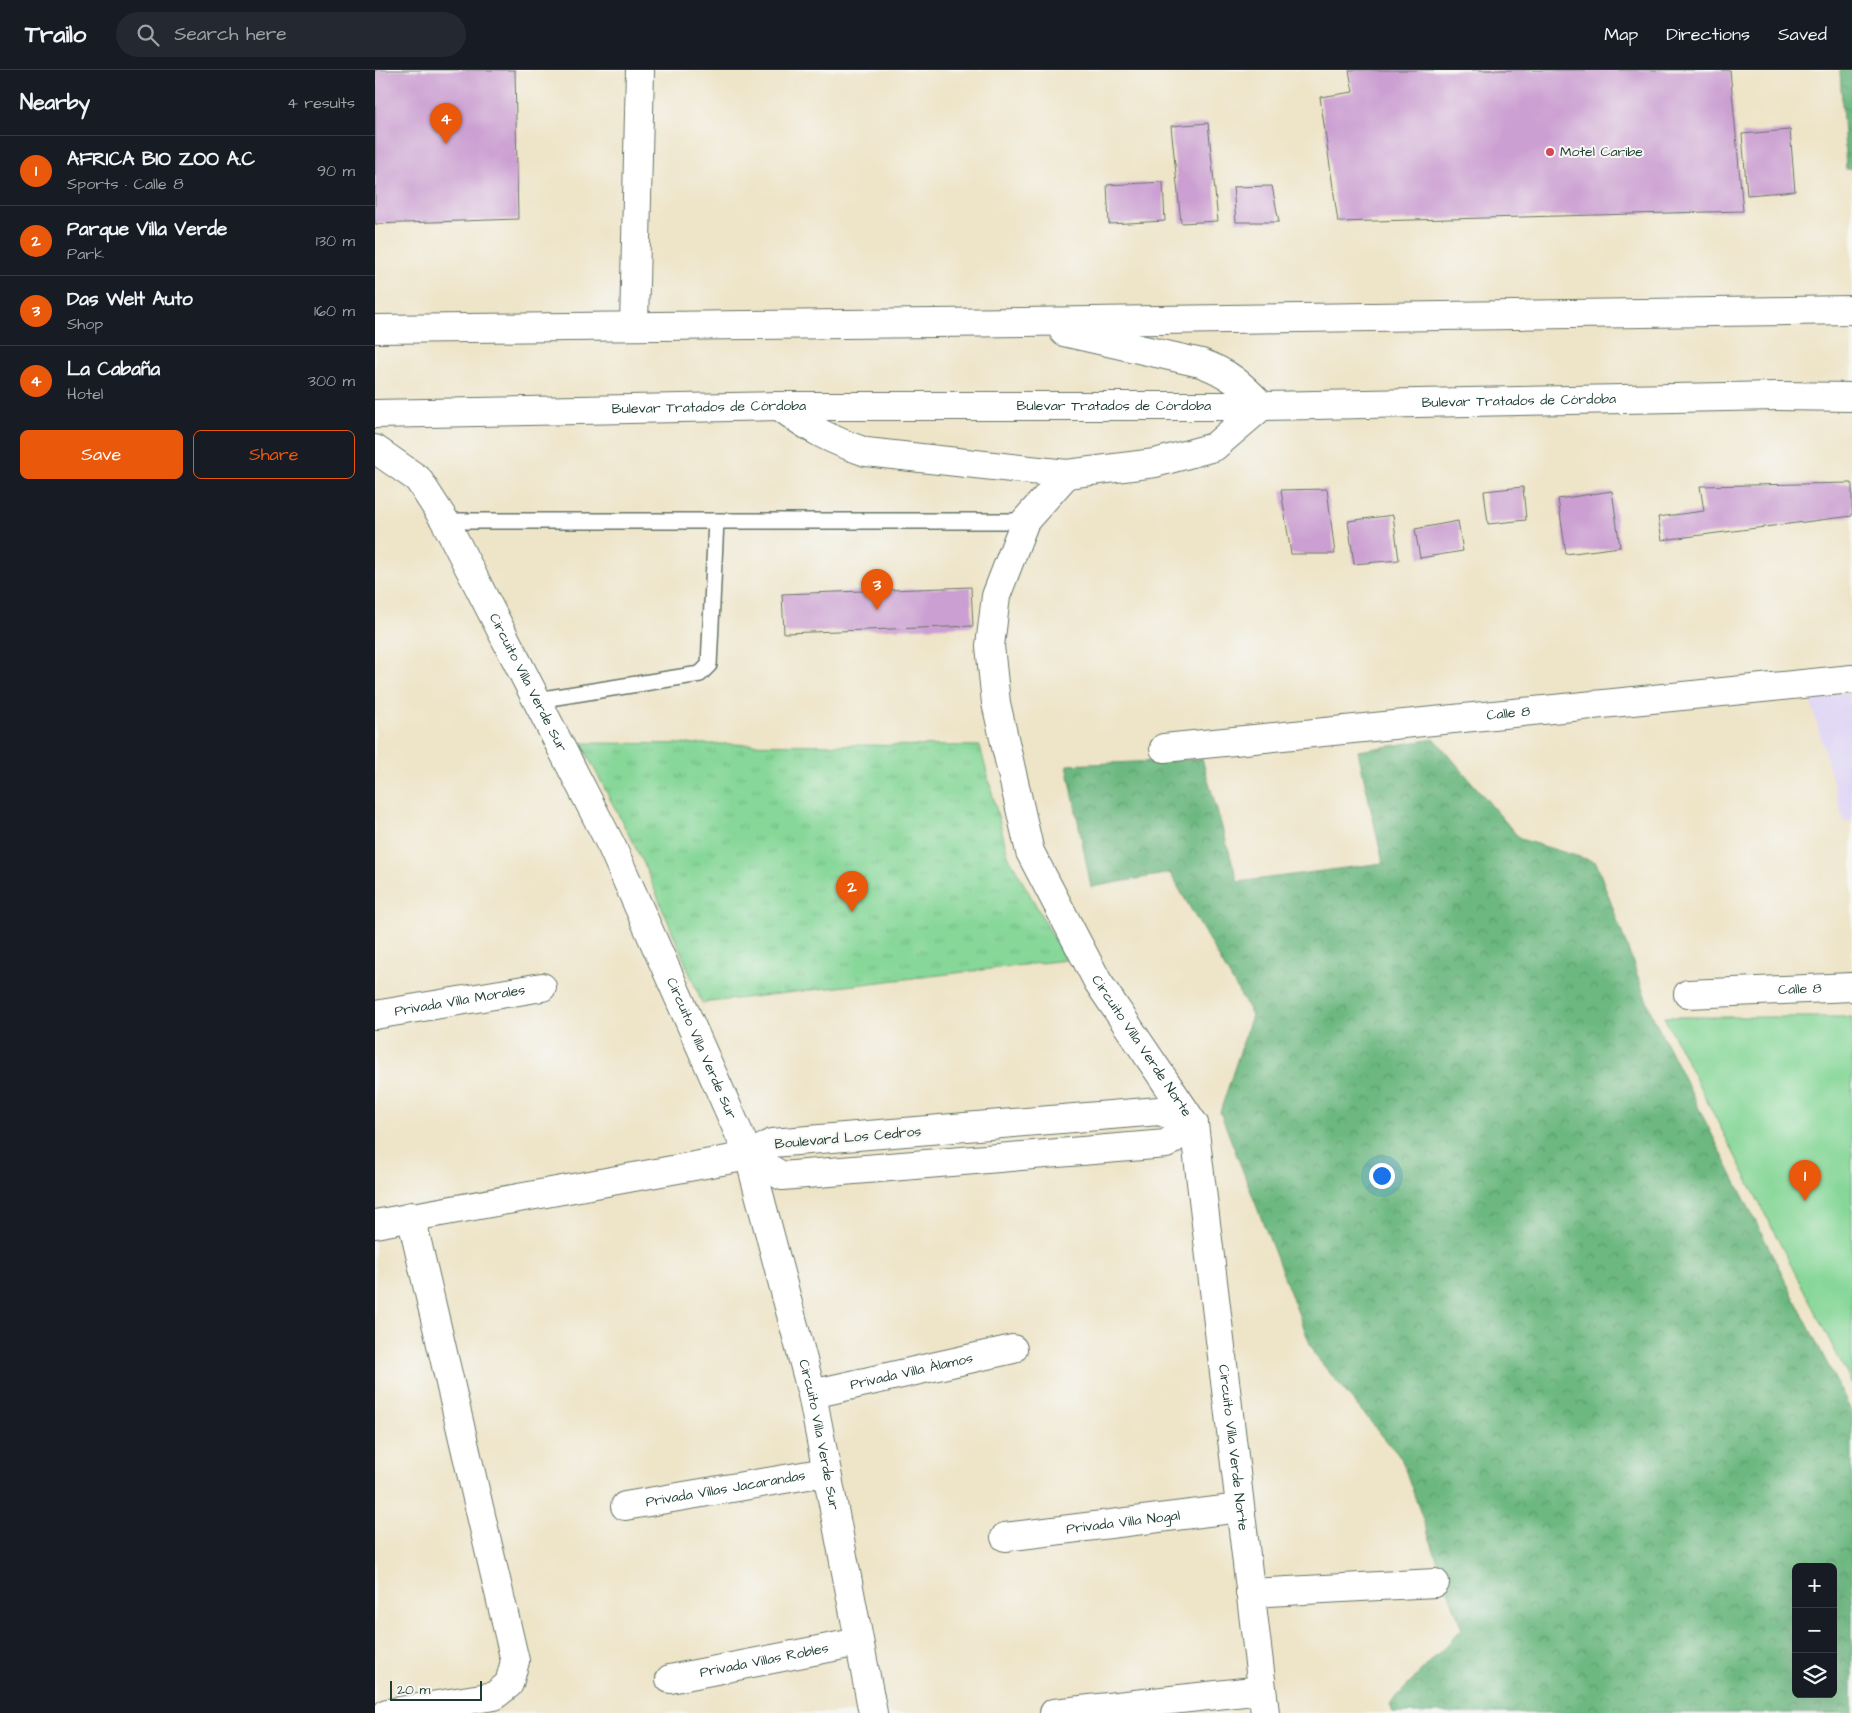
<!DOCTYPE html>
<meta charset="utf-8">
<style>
:root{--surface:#171b24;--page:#242831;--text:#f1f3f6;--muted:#9ea1a6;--line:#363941;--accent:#ea580c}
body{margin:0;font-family:"Architects Daughter",sans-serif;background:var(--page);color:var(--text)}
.controls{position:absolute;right:15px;bottom:15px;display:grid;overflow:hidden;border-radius:8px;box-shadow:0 5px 20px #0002}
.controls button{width:45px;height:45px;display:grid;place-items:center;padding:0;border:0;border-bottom:1px solid var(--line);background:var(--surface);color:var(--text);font:25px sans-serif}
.scale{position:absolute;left:15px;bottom:12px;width:92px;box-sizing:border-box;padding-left:5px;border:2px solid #1f3d34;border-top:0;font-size:14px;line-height:18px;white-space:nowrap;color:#1f3d34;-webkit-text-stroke:4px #f6f6f2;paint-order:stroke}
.you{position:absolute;left:1006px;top:1105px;width:18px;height:18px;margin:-12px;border:4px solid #fff;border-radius:50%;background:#1a73e8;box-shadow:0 0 0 8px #1a73e833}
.badge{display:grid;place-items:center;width:32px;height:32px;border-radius:50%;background:var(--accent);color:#fff;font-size:16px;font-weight:700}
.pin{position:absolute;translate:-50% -41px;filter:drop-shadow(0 1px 2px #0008)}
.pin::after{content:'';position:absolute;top:26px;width:18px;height:15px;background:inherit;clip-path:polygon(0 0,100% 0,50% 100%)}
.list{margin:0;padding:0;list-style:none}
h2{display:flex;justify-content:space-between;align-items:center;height:65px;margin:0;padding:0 20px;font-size:21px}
h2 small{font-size:16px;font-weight:400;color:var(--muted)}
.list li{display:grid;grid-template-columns:32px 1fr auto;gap:15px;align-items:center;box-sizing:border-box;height:70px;padding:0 20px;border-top:1px solid var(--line)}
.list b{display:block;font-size:19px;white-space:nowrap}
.list p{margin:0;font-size:16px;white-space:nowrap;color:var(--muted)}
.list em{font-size:16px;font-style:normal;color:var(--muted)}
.actions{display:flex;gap:10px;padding:15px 20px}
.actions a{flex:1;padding:11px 0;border:1px solid var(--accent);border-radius:8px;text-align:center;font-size:18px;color:var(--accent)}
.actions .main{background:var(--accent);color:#fff}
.icon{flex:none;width:28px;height:28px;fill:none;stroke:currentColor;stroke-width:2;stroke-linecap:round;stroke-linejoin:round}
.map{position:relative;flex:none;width:1477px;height:1643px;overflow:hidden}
header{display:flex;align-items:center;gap:30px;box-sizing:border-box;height:70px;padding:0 25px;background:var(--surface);border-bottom:1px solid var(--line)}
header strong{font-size:24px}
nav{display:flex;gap:28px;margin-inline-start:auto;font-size:18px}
.search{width:350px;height:45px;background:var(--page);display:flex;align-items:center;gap:12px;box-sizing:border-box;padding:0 18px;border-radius:28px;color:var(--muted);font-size:19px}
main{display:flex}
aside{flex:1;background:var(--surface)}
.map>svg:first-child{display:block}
</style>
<header>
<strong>Trailo</strong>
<div class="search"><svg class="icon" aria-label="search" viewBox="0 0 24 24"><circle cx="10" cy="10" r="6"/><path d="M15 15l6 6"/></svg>Search here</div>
<nav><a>Map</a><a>Directions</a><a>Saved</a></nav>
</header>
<main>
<aside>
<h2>Nearby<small>4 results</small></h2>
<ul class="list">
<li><span class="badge">1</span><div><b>AFRICA BIO ZOO A.C</b><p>Sports · Calle 8</p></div><em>90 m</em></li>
<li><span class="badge">2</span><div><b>Parque Villa Verde</b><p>Park</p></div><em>130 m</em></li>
<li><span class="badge">3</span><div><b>Das Welt Auto</b><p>Shop</p></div><em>160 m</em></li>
<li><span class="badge">4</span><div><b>La Cabaña</b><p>Hotel</p></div><em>300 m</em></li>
</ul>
<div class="actions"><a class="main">Save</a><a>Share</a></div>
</aside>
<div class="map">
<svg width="1477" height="1643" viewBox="0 0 1477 1643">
<defs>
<pattern id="forest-crowns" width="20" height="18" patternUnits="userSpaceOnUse" patternTransform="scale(1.25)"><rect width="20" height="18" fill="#6cb880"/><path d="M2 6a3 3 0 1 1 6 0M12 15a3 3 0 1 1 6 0" fill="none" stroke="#58976a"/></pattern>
<pattern id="park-tufts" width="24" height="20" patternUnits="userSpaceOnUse" patternTransform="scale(1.25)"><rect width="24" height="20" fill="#86d798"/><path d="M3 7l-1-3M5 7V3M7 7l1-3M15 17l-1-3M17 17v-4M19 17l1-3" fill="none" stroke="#73b984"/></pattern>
</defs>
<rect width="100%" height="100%" fill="#f6f6f2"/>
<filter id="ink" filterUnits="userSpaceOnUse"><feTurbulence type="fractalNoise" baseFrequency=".02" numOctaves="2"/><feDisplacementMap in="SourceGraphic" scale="10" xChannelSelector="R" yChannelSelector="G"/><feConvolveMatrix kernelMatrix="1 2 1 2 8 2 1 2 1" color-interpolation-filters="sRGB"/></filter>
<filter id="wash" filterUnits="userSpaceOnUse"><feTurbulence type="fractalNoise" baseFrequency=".0096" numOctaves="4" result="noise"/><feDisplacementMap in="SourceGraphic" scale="20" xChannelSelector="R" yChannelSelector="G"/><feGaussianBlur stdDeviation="1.12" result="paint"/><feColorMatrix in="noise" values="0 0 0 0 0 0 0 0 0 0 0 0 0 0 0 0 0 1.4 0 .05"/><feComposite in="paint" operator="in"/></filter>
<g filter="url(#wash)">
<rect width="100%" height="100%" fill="#eee4c8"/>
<polygon fill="#dfd5f5" points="1472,622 1477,641 1477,751 1469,752 1435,628"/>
<g fill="url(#forest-crowns)" stroke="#467a5a" fill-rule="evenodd">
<polygon points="1465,0 1477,0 1477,99 1471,99"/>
<path d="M1060 669 1145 769 1221 792 1277 945 1477 1343V1643H1018L1015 1634 1087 1559 1026 1388 939 1284 845 1042 877 945 795 803 716 817 692 695 827 689 863 812 1008 793 983 681ZM1421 1497H1458V1624H1421Z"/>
</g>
<polygon fill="url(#park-tufts)" stroke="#528a66" points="206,673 605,676 633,785 691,890 327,933 269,794"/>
<polygon fill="#86d798" stroke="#528a66" points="1289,947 1477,947 1477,1314"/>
<g id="blocks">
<g fill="#cb9fd1">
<polygon points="0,0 140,0 143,149 0,154"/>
<polygon points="974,0 1355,0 1368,141 963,152 945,27 978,22"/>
<polygon points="833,53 843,151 806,153 796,56"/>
<polygon points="1415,60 1420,121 1372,125 1367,64"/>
<polygon points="788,112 790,151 734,154 732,115"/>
<polygon points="897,116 904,152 861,152 858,117"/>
<polygon points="1477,413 1477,446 1287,470 1283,447 1329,441 1325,416"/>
<polygon points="1148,417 1151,450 1113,454 1109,421"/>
<polygon points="952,419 960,484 916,484 906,420"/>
<polygon points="1237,421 1245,477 1191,484 1183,429"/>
<polygon points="1018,445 1024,490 979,494 973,451"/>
<polygon points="1083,451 1088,481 1045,488 1040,459"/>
<polygon points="596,517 598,556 409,563 407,524"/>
</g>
</g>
</g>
<g filter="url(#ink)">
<use href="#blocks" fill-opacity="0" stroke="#677768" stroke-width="1"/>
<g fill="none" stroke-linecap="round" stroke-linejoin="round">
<g stroke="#677768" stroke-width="18">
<g id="service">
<polyline points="70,451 650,451"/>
<polyline points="162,630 325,604 334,595 341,451"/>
</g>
</g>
<g stroke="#677768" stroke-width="30">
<g id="minor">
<polyline points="259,256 265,0"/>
<path id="s1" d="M789 678 1477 609"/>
<path id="s2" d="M1313 924 1477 917"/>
<path id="s3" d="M0 945 167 917"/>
<polygon points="784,1041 819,1054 791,1074 407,1106 374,1086 397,1073"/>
<polyline points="0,1154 374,1086"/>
<path id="s4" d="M437 1324 638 1279"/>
<path id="s5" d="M250 1436 451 1402"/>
<path id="s6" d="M630 1467 865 1438"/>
<polyline points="875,1523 1060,1513"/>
<path id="s7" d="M295 1609 484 1572"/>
<polyline points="12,1643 119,1626 134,1614 140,1591 36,1146"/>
<polyline points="679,1643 887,1620"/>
</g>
</g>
<g stroke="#677768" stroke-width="30">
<g id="tertiary">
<path id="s8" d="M0 379 43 409 70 451 237 777 374 1086 437 1324 498 1643"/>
<path id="s9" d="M692 404 650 451 621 526 615 576 621 633 655 782 723 912 819 1054 890 1643"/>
</g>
</g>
<g stroke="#677768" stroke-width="30">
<g id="secondary">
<polyline points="0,259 648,252 1477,240"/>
<path d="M404 336C437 360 453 369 491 382L692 404 780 393 839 377 887 336C867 315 854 303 826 293L689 262"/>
<path id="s10" d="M0 344 404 336H887L1403 326 1477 327"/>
</g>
</g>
<use href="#service" stroke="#fff" stroke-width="15"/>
<use href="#minor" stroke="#fff" stroke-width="28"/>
<use href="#tertiary" stroke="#fff" stroke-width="28"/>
<use href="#secondary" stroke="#fff" stroke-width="28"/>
</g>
</g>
<circle fill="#d1495b" stroke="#f6f6f2" stroke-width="2" cx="1175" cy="82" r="5"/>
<g text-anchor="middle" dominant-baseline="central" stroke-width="4" stroke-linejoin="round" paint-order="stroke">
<g font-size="14" fill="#1f3d34" stroke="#f6f6f2" text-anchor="start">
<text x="1185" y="82">Motel Caribe</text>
</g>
<g font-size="14" fill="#1f3d34" stroke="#f6f6f2">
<text stroke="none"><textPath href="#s10" startOffset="1144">Bulevar Tratados de Córdoba</textPath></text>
<text stroke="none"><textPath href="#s10" startOffset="739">Bulevar Tratados de Córdoba</textPath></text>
<text stroke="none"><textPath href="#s10" startOffset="334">Bulevar Tratados de Córdoba</textPath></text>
<text stroke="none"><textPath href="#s8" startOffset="284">Circuito Villa Verde Sur</textPath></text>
<text stroke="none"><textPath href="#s1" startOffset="346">Calle 8</textPath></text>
<text stroke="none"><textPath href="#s2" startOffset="112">Calle 8</textPath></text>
<text stroke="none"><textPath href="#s3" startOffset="86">Privada Villa Morales</textPath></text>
<text stroke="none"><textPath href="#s9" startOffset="628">Circuito Villa Verde Norte</textPath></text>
<text stroke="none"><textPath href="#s8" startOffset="689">Circuito Villa Verde Sur</textPath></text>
<text transform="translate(473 1068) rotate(-5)">Boulevard Los Cedros</text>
<text stroke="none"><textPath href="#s4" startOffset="102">Privada Villa Álamos</textPath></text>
<text stroke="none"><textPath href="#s8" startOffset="1094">Circuito Villa Verde Sur</textPath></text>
<text stroke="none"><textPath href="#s9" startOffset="1048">Circuito Villa Verde Norte</textPath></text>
<text stroke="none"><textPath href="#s5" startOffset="102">Privada Villas Jacarandas</textPath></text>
<text stroke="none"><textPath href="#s6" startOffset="119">Privada Villa Nogal</textPath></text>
<text stroke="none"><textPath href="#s7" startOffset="96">Privada Villas Robles</textPath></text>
</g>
</g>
</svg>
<div class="controls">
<button>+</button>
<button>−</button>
<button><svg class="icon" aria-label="layers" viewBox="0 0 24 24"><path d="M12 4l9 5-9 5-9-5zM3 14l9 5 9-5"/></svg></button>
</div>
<div class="scale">20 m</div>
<div class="you"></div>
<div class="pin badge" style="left:1430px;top:1131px">1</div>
<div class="pin badge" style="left:477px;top:842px">2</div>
<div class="pin badge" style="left:502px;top:540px">3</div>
<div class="pin badge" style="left:71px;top:74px">4</div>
</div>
</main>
